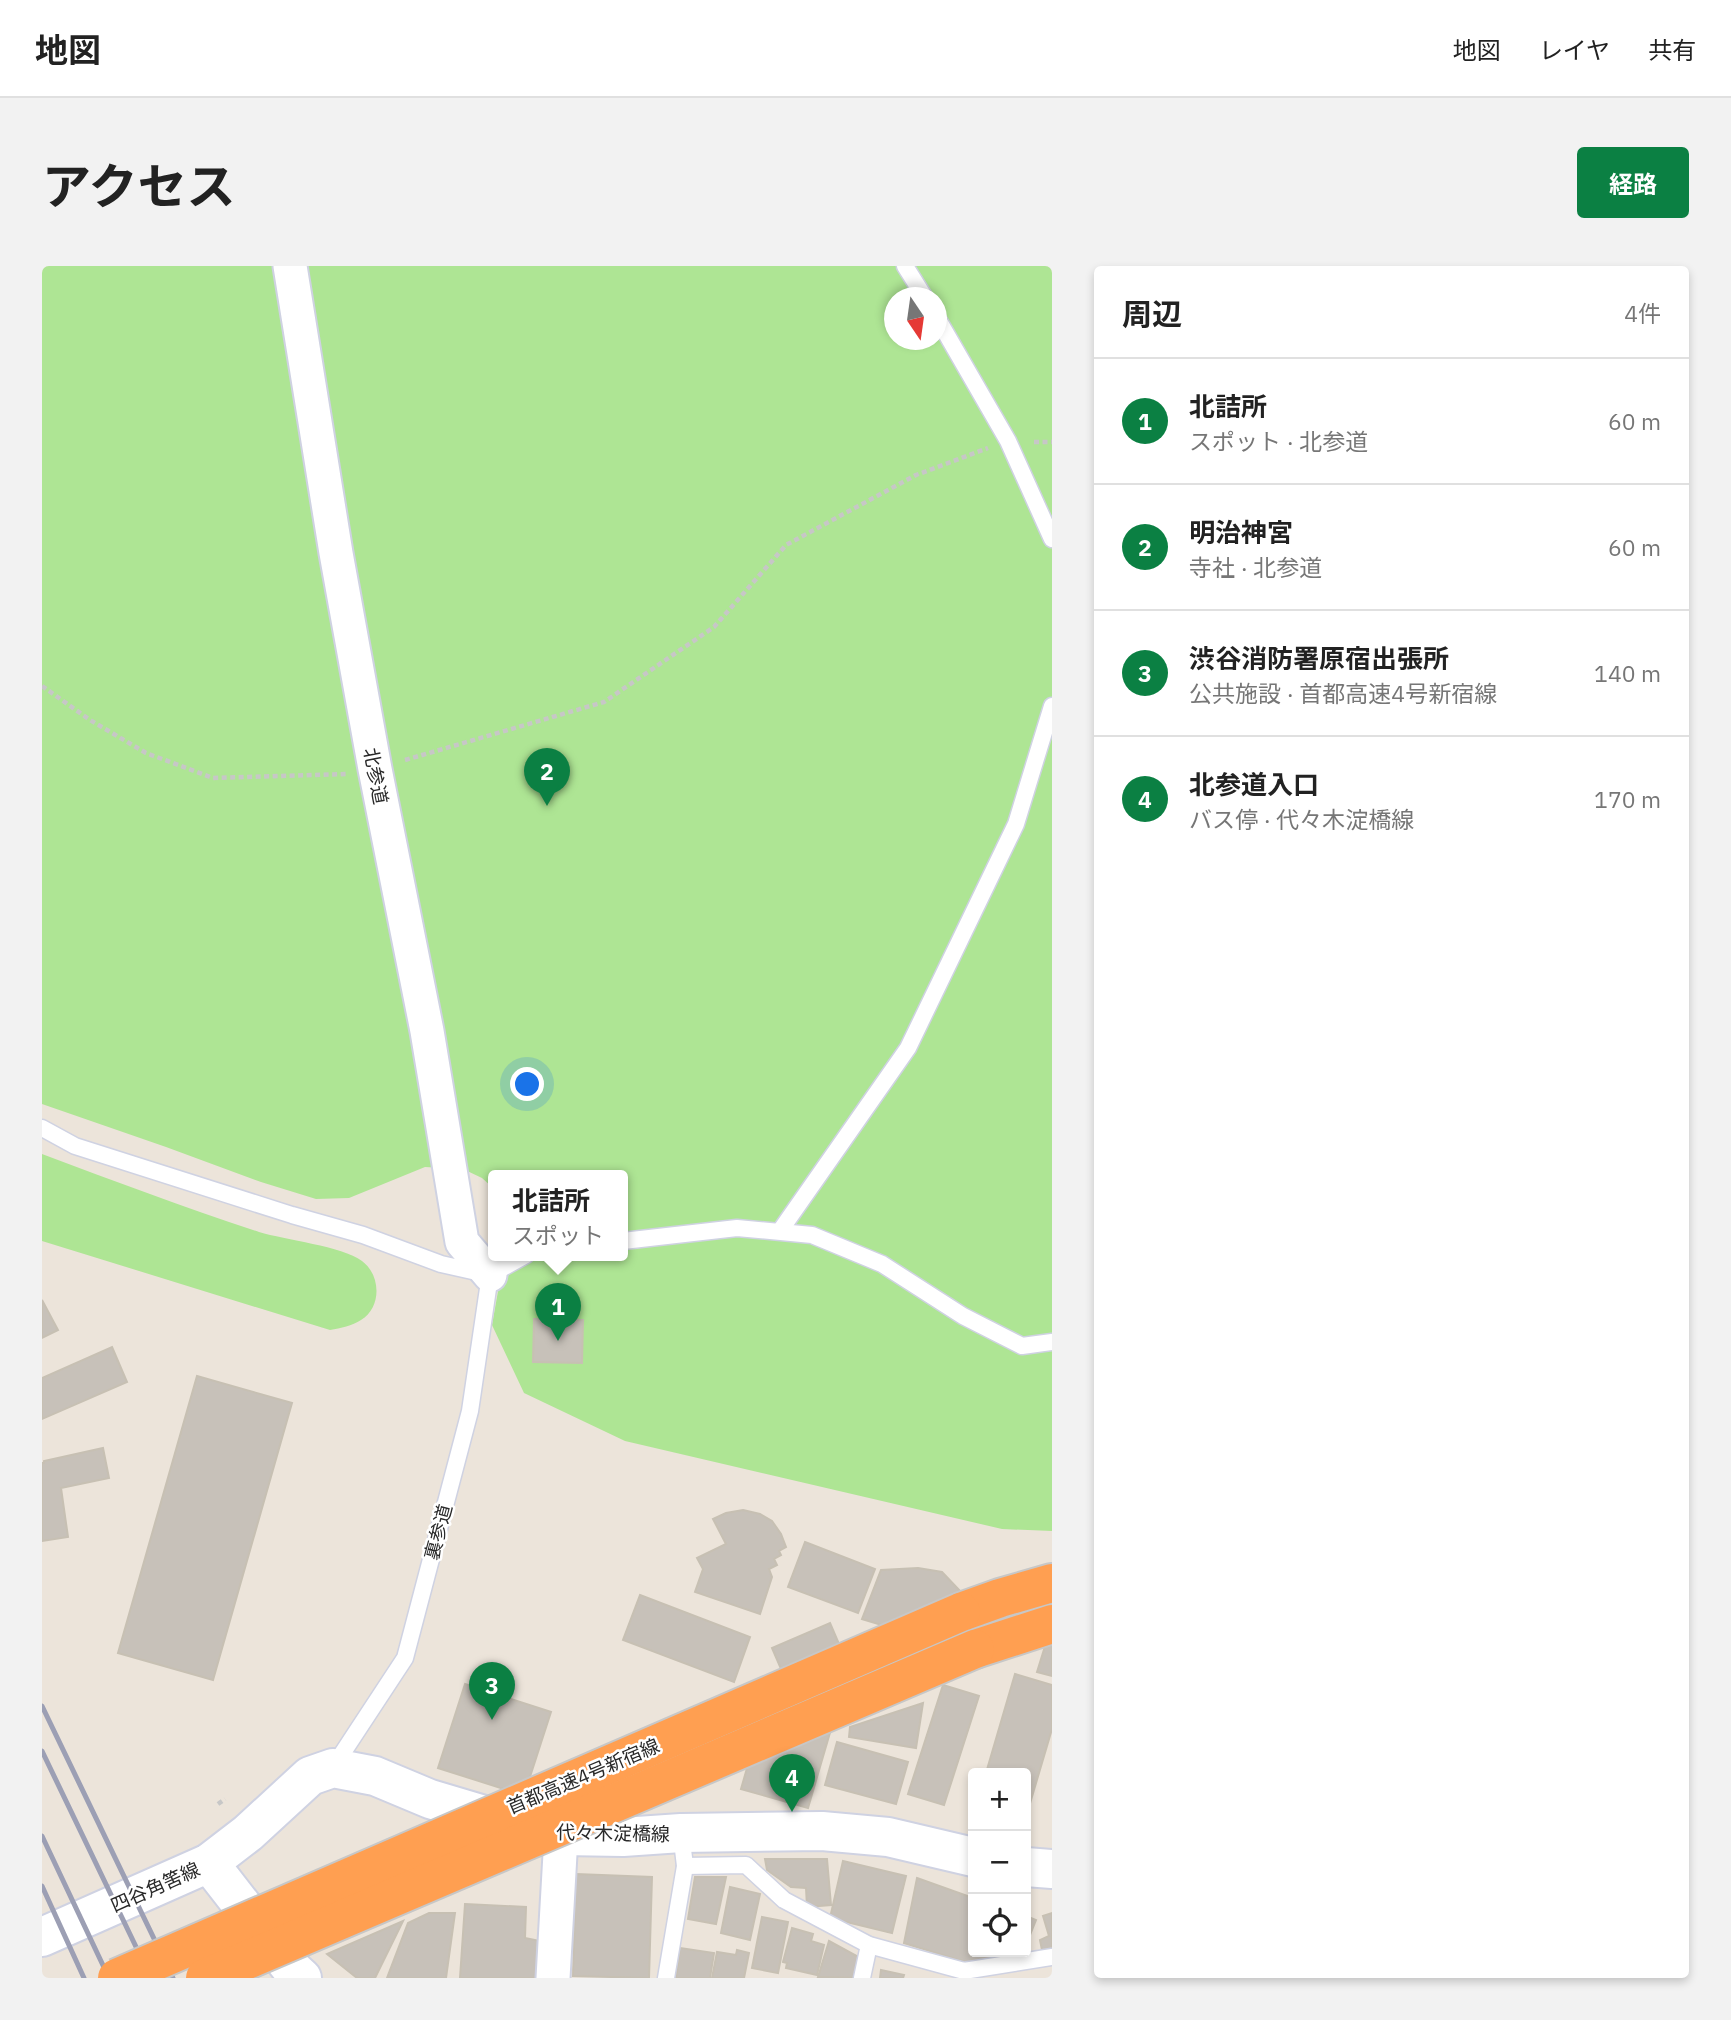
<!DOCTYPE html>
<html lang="ja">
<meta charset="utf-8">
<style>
:root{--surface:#fff;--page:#f2f2f2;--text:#222;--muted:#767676;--line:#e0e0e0;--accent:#0b8043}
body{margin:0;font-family:"IBM Plex Sans","Noto Sans JP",sans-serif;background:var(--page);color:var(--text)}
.controls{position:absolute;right:21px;bottom:21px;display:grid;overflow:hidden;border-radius:7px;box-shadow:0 4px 10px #0003}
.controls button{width:63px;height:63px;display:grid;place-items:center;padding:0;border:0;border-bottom:2px solid var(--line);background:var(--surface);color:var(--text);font:35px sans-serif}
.compass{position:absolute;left:842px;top:21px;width:63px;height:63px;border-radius:50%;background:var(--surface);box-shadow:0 4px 10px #0003;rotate:167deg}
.you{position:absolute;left:486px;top:819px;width:24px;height:24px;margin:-18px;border:5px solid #fff;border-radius:50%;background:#1a73e8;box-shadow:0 0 0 10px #1a73e833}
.badge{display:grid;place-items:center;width:46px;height:46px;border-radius:50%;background:var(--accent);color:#fff;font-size:23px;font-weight:700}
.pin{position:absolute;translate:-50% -58px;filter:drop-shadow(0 2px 4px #0008)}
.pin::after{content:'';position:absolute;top:37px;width:24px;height:21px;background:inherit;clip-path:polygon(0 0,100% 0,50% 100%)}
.popup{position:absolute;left:446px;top:904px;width:140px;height:91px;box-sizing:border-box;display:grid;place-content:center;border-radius:7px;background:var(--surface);filter:drop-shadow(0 2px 5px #0005);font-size:23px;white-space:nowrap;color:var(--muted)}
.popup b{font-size:26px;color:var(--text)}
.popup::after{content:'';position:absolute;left:50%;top:100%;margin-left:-14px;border:14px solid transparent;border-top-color:var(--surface)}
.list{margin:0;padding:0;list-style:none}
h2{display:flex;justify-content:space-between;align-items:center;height:91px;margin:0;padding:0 28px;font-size:30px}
h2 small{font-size:23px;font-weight:400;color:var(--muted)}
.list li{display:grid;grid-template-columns:46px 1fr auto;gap:21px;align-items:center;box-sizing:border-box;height:126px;padding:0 28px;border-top:2px solid var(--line)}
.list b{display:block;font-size:26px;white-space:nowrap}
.list p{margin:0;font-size:23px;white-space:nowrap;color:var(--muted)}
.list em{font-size:23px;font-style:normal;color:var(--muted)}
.icon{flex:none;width:38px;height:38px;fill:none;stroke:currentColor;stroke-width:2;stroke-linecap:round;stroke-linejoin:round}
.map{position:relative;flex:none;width:1010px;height:1712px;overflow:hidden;border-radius:7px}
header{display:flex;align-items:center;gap:42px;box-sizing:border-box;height:98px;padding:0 35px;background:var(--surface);border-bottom:2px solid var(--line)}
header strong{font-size:33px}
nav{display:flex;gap:38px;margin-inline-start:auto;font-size:24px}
.intro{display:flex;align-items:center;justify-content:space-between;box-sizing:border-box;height:168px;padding:0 42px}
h1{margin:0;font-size:49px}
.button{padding:18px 32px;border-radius:7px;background:var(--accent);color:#fff;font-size:24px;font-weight:700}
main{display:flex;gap:42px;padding:0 42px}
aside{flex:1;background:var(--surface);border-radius:7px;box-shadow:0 4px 10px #0003}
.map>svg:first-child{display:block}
</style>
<header>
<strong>地図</strong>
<nav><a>地図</a><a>レイヤ</a><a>共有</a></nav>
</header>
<div class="intro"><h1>アクセス</h1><a class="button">経路</a></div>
<main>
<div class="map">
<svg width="1010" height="1712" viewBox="0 0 1010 1712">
<rect width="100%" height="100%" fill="#ece4da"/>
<g fill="#aee594" fill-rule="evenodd">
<path d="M0 0H1010V1265L960 1263 583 1175 482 1127 450 1059 460 1003 466 989H581V909H451V922L440 912 421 903 383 901 307 932 274 933 219 916 124 881 0 838ZM852 32H894V74H852Z"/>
<path d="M0 888C72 915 144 942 217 966 243 974 300 980 320 995 339 1009 340 1041 319 1054 310 1060 299 1062 288 1064L0 975Z"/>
</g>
<g fill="#c7c1b9" stroke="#c7c0b3" stroke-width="2">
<polygon points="0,1034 16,1064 0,1072"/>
<polygon points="492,1053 541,1054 540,1097 491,1096"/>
<polygon points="70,1081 85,1116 0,1153 0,1112"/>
<polygon points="155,1110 250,1137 171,1414 76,1387"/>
<polygon points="61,1182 67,1212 19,1222 26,1271 0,1275 0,1197 2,1197 2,1195"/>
<polygon points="701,1244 718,1248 730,1255 739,1268 744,1281 737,1285 739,1289 732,1293 735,1299 727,1303 730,1311 718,1348 653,1326 661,1303 655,1292 684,1278 671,1253 684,1247"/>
<polygon points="763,1276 833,1303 816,1347 746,1321"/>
<polygon points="876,1302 900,1306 919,1326 846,1361 820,1353 839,1304"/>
<polygon points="598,1329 708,1371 692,1416 581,1374"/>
<polygon points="788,1357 797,1378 739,1403 730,1382"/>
<polygon points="1004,1377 1010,1379 1010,1410 995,1406"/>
<polygon points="973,1408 1010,1419 1010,1463 984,1551 984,1507 944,1507"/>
<polygon points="423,1418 509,1446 486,1517 468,1525 396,1502"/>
<polygon points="901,1419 937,1430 902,1539 866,1528"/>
<polygon points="725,1433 792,1453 766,1542 699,1523"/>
<polygon points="881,1437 874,1482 807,1471 808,1461"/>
<polygon points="795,1476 866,1496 854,1538 783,1519"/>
<polygon points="723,1593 785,1593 789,1639 765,1641 764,1622 749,1621 725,1604"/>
<polygon points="801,1595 864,1610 850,1667 788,1652"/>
<polygon points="534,1608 610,1611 607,1712 531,1710"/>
<polygon points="653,1611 684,1611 674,1658 646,1653"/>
<polygon points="875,1612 931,1632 931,1686 981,1686 980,1688 930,1698 862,1677"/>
<polygon points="688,1621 718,1628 708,1674 679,1667"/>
<polygon points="423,1638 484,1641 483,1672 503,1676 502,1712 418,1712"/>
<polygon points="387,1647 413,1647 404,1712 345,1712 366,1657"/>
<polygon points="1010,1647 1010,1687 1001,1689 998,1674 1007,1670 1001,1650"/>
<polygon points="984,1650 994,1654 984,1679"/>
<polygon points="720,1651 746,1656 736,1707 710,1702"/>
<polygon points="361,1655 333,1712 315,1712 285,1688"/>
<polygon points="750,1662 771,1668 769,1675 782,1679 775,1709 744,1702 745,1697 741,1696"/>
<polygon points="787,1675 822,1694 816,1712 776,1711"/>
<polygon points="638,1682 672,1687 668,1712 634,1712"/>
<polygon points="695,1684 707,1687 702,1712 670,1712 675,1686 694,1689"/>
<polygon points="839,1704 862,1709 861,1712 838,1712"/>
</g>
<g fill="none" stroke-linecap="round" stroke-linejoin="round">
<g stroke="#cfd2e2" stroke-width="19">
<g id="lane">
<polyline points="863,0 883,32"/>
<polyline points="894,50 966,175 1010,273"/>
<polyline points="0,862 33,880 250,949 321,969 399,998 448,1009 484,989"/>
<polyline points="738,965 866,782 974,558 1010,440"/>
<polyline points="581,975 695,962 770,969 840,998 921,1050 980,1080 1010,1076"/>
<polyline points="292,1500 363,1392 428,1145 448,1009"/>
<polyline points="639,1567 643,1600 704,1599 742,1634 827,1679 922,1705 1010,1691"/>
<polyline points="624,1712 643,1600"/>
<polyline points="820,1712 827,1679"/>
</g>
</g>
<g stroke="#cfd2e2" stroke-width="37">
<g id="street">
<polyline points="248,0 294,287 333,503 385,765 420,976 448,1009"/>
<polyline points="511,1712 519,1570"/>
</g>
</g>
<g stroke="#cfd2e2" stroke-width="42">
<g id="secondary">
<polyline points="167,1597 248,1701 260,1712"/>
<polyline points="984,1601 1010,1603"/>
<polyline points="0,1671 167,1597 206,1567 268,1510 291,1502 333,1510 388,1533 479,1560 519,1570 581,1571 639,1567 780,1565 846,1571 931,1591"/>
</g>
</g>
<g stroke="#c7c7c7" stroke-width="42">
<g id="highway">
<polyline points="919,1346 958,1332 1010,1317"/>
<polyline points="933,1383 1010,1358"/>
</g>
</g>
<g stroke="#c7c7c7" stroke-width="4.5" stroke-dasharray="5 3.5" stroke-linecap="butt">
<polyline points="992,176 1010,176"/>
<polyline points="0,420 48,454 104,487 171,512 304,508"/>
<polyline points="363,494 562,436 672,361 744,279 874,209 946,182"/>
<polyline points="176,1538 183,1533"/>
</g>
<use href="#lane" stroke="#fff" stroke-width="16"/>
<use href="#street" stroke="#fff" stroke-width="33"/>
<use href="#secondary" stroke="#fff" stroke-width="38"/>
<use href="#highway" stroke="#ff9f51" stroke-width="38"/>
<g stroke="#9c9fb4" stroke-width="5">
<polyline points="0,1440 131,1712"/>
<polyline points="0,1485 109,1712"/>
<polyline points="0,1570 67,1712"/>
<polyline points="0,1620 42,1712"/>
</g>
<g stroke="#c7c7c7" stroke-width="42" stroke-linecap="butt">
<g id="highway-bridge">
<polyline points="75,1712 919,1346"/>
<polyline points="163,1712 933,1383"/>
</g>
</g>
<use href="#highway-bridge" stroke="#ff9f51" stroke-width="38"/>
</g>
<g text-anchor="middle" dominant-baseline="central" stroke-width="5" stroke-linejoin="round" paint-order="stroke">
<g font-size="19" fill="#292929" stroke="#fff">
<text transform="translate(334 510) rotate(79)">北参道</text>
<text transform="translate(396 1266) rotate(-75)">裏参道</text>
<text transform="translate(541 1510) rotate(-23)">首都高速4号新宿線</text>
<text transform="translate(571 1567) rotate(1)">代々木淀橋線</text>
<text transform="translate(113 1621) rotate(-24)">四谷角筈線</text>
</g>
</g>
</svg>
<div class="controls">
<button>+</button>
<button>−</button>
<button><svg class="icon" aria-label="locate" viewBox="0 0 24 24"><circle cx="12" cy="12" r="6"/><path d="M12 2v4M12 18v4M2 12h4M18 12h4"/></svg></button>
</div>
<svg class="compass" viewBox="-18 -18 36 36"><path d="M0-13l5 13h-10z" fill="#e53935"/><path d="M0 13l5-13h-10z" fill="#767676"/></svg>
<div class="you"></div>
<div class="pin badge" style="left:516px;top:1075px">1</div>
<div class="popup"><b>北詰所</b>スポット</div>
<div class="pin badge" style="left:505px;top:540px">2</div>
<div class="pin badge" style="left:450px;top:1454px">3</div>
<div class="pin badge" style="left:750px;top:1546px">4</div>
</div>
<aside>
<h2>周辺<small>4件</small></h2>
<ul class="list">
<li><span class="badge">1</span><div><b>北詰所</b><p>スポット · 北参道</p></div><em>60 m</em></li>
<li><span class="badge">2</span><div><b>明治神宮</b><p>寺社 · 北参道</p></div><em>60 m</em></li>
<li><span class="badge">3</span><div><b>渋谷消防署原宿出張所</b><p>公共施設 · 首都高速4号新宿線</p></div><em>140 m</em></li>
<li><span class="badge">4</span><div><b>北参道入口</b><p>バス停 · 代々木淀橋線</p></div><em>170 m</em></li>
</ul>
</aside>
</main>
